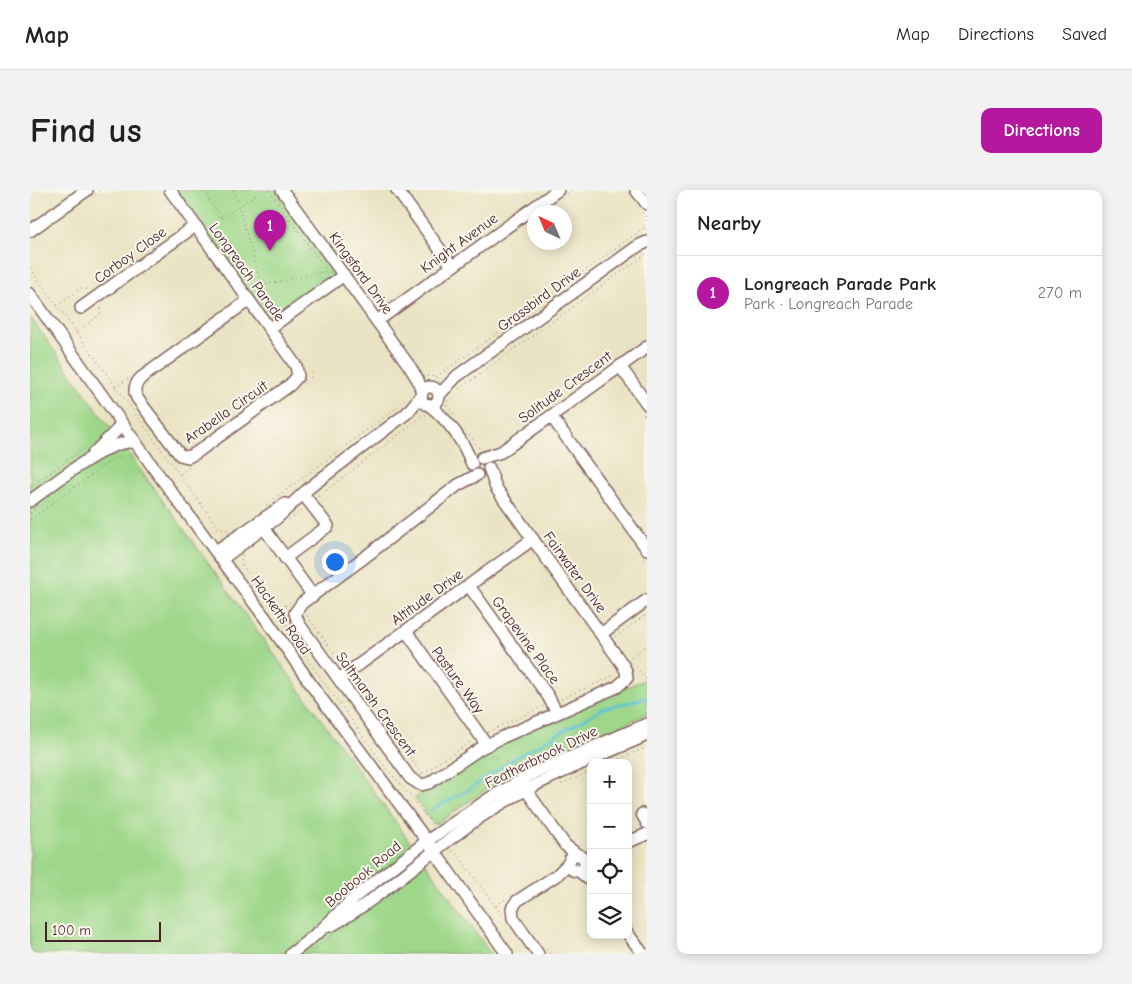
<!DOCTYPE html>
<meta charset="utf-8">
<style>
:root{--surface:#fff;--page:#f2f2f2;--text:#202124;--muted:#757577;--line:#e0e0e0;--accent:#b5179e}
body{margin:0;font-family:"Comic Neue",sans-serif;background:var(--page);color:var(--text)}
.controls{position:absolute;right:15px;bottom:15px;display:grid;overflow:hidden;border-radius:10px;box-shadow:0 2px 12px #0003}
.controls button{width:45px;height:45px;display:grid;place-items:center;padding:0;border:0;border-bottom:1px solid var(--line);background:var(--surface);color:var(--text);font:25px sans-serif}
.compass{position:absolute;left:497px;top:15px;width:45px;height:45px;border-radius:50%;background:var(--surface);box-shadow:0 2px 12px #0003;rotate:316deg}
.scale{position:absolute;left:15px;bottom:12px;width:116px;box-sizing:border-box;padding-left:5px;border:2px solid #4a1f2b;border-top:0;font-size:14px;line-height:18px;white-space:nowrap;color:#4a1f2b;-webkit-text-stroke:4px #fbf7ec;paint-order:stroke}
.you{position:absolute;left:304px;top:371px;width:18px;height:18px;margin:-12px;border:4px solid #fff;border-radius:50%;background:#1a73e8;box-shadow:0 0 0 8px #1a73e833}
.badge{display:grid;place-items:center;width:32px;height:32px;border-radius:50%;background:var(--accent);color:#fff;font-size:16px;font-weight:700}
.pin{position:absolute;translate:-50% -41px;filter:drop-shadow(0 1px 2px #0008)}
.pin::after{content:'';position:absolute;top:26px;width:18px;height:15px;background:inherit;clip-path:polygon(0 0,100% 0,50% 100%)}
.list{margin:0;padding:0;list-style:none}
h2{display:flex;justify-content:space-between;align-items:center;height:65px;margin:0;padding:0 20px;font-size:21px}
h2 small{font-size:16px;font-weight:400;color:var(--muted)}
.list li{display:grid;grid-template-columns:32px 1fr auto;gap:15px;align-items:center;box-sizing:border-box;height:75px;padding:0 20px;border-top:1px solid var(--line)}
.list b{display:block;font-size:19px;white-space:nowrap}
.list p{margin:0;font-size:16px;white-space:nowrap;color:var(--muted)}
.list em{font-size:16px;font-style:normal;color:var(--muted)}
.icon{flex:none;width:28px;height:28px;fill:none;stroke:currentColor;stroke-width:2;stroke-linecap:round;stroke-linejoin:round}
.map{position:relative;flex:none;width:617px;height:764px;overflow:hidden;border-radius:10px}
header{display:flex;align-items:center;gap:30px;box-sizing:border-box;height:70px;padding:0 25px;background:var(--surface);border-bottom:1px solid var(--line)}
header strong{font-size:24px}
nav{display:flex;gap:28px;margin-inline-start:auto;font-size:18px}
.intro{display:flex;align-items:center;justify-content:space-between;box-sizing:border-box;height:120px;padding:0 30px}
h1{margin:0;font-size:35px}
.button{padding:12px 22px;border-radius:10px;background:var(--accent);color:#fff;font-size:18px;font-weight:700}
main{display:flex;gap:30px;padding:0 30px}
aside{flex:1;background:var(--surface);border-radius:10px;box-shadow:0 2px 12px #0003}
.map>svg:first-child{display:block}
</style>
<header>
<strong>Map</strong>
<nav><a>Map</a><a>Directions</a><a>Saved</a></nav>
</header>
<div class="intro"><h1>Find us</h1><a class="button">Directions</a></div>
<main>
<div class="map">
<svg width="617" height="764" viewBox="0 0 617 764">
<rect width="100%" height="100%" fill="#fbf7ec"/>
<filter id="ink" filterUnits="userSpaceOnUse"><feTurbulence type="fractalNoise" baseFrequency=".02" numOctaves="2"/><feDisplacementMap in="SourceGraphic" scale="10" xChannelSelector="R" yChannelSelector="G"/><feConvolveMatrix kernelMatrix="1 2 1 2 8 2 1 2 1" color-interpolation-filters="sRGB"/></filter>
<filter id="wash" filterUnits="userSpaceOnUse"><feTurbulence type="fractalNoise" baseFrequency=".0096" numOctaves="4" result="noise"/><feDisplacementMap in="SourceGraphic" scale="20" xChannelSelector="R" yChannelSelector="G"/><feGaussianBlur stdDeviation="1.12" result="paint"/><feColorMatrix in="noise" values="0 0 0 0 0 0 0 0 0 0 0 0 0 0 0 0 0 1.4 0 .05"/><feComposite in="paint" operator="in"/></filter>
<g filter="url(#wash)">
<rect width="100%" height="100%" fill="#eae3c3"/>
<g fill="#9ed78a" stroke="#747b5a">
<polygon points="144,0 247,0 303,80 302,88 243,129 239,128"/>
<polygon points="0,127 461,764 0,764"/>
<path d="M617 489V524L483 584 454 601 408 633 404 634 401 631 385 608C411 590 437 571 465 556 514 530 566 509 617 489Z"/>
</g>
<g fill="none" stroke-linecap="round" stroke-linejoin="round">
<polyline stroke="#59c1d6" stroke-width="2.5" points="401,620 437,601 485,568 574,518 617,508"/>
</g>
</g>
<g filter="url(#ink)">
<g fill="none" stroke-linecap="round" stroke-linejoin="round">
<g stroke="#826460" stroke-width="14">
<g id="minor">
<path d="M140 0 266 176 268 186 260 195 166 263 158 267 150 265 107 208C103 200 105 194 111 188L219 110"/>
<polyline points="252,0 380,177 388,190 392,203"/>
<polyline points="367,0 422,76"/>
<polyline points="606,0 617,14"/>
<polyline points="0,41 57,0"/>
<polyline points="0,104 128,284 236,429 285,500 397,651 477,764"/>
<polyline points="51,118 165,36"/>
<polyline points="347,131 528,0"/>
<polyline points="240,138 314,85"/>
<polyline points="590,176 617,214"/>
<circle cx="400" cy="206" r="9"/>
<polyline points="409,205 427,186 608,56 617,52"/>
<path d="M399 215C419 231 433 250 442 274"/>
<polyline points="521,226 617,359"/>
<polyline points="63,264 87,240 91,233"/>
<polyline points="452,268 471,262 617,157"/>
<polyline points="447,285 428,295 335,367 272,413 265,423 269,434 380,588 391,595 399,593 451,558 473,547 587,497 597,488 596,481 593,475 466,298 459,278"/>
<path d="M0 311C20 297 82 245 106 253"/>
<polyline points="234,338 283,406"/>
<polyline points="186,361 255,314"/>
<polyline points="255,368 298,336 273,304"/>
<polyline points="192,369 247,328 279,298 377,223 391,206"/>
<polyline points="439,396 518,506 527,523"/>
<polyline points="376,441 457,555"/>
<polyline points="571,444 617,410"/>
<polyline points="309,489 503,349"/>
<polyline points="492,594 535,655 548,665"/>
<polyline points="612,624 617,633"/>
<polyline points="598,652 617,644"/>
<circle cx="547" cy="673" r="8"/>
<polyline points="549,681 561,691"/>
<path d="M301 736C355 705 401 660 452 626 504 591 561 570 617 545"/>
<polyline points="598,744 613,764"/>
<polyline points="261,764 290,741 326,706 397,651 460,608 506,582 617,534"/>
<polyline points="508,764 483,728 482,718 487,711 527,685 539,673"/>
</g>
</g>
<g stroke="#826460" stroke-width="1" stroke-dasharray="1 4" stroke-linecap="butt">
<polyline points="179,0 178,9 192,28"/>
<polyline points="204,0 239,122"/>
<polyline points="239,0 297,81"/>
<polyline points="65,4 71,0"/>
<polyline points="537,4 542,0"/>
<polyline points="612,22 617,29"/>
<polyline points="616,30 614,38 617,41"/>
<polyline points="179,37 232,0"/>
<polyline points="0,78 189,339 198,340"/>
<polyline points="221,98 297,81 300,82"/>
<polyline points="27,116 51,98 60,100"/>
<polyline points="46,142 70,125 71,116"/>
<polyline points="397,186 406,187 410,192"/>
<polyline points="406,187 614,38"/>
<polyline points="274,194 281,189 282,183 277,176"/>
<polyline points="85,198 99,188"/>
<polyline points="429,199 616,64"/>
<polyline points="418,211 416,214 425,226"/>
<polyline points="614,224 617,228"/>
<polyline points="439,245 449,258"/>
<polyline points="150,284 161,276"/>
<polyline points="0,297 57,256"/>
<polyline points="288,307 394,225 396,225"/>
<polyline points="236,315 373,213"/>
<polyline points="0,323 5,319"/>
<polyline points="0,330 84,268 97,264 116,290 128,301"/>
<polyline points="259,330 272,321"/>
<polyline points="212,365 211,373 256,435 280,473 356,578 380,605 403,636"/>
<polyline points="614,369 617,373"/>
<polyline points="247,422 260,412"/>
<polyline points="277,426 313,475"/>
<polyline points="585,447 617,424"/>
<polyline points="601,467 617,455"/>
<polyline points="603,473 615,489 617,488"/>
<polyline points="324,490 392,584"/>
<polyline points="531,509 585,485"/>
<polyline points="458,542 514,516"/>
<polyline points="462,565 485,576 488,580"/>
<polyline points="580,573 617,557"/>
<polyline points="393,583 442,551"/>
<polyline points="532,594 561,581"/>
<polyline points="422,661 428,665 473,727"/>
<polyline points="556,661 561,659"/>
<polyline points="557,699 561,705"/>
<polyline points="466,716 477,708"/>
<polyline points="598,730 602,735"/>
<polyline points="516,759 520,764"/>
<polyline points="282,761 303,745"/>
</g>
<use href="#minor" stroke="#fff" stroke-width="11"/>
</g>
</g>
<g text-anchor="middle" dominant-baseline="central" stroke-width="4" stroke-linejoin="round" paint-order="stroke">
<g font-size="15" fill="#4a1f2b" stroke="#fbf7ec">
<text transform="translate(429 53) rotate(-36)">Knight Avenue</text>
<text transform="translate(100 65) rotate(-36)">Corboy Close</text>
<text transform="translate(217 82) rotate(54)">Longreach Parade</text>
<text transform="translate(331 83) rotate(54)">Kingsford Drive</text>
<text transform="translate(509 109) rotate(-36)">Grassbird Drive</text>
<text transform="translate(535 197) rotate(-36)">Solitude Crescent</text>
<text transform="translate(196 222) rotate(-35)">Arabella Circuit</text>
<text transform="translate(545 382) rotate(54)">Fairwater Drive</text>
<text transform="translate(397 407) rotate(-36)">Altitude Drive</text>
<text transform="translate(251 425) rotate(55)">Hacketts Road</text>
<text transform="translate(496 450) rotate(54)">Grapevine Place</text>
<text transform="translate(428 490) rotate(54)">Pasture Way</text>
<text transform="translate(346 514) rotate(54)">Saltmarsh Crescent</text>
<text transform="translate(511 567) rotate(-26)">Featherbrook Drive</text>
<text transform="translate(333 684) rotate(-40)">Boobook Road</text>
</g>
</g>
</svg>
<div class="controls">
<button>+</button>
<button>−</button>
<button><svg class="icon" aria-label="locate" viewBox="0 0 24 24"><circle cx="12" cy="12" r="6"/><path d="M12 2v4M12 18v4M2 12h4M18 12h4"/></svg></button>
<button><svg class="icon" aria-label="layers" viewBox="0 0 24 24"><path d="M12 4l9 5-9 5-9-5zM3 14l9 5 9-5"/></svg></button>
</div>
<svg class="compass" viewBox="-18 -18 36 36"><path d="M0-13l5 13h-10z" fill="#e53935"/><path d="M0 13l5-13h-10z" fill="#757577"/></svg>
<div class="scale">100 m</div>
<div class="you"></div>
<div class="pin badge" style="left:240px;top:61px">1</div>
</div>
<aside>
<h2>Nearby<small></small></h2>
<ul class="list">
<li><span class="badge">1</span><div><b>Longreach Parade Park</b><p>Park · Longreach Parade</p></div><em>270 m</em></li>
</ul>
</aside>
</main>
